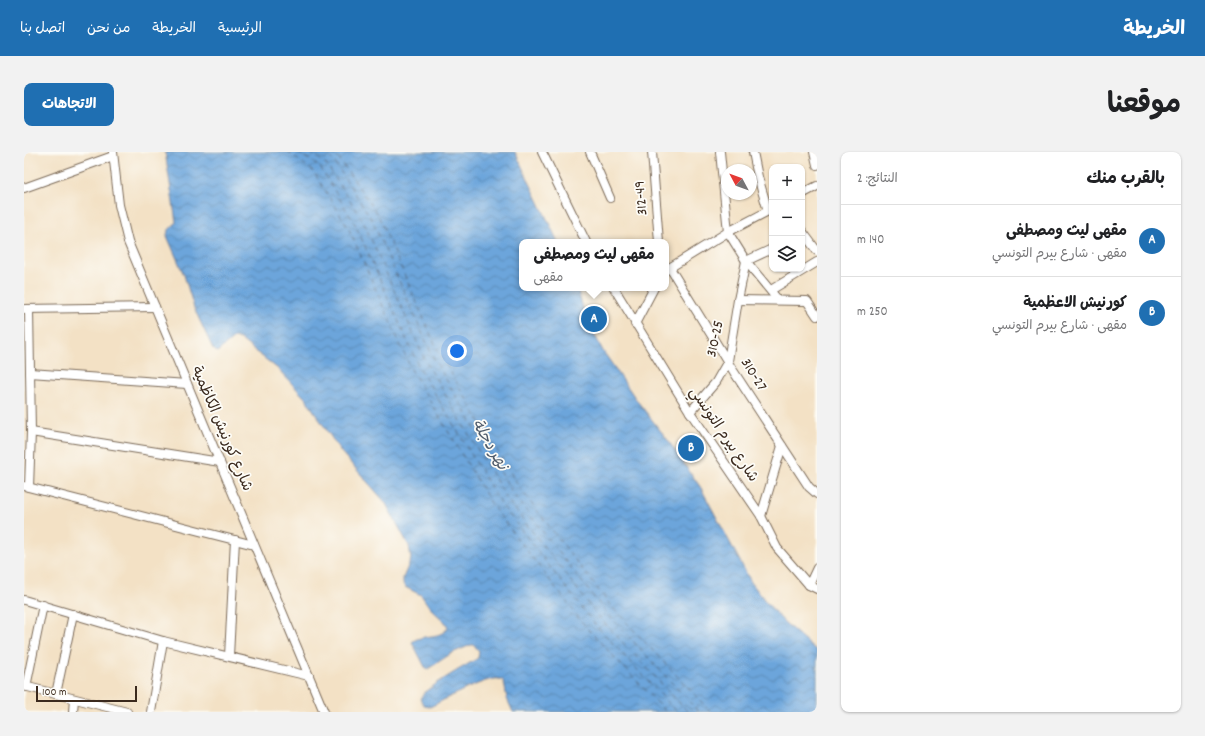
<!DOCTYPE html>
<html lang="ar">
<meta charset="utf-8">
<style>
:root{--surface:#fff;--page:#f2f2f2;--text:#202124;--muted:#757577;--line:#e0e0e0;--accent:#1f6fb2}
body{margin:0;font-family:Dekko,"Playpen Sans Arabic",sans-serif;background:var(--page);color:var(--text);direction:rtl}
.controls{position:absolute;right:12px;top:12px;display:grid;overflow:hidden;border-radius:8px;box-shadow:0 1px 3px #0004}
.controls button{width:36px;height:36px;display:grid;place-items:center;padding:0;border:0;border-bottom:1px solid var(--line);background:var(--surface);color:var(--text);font:20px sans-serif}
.compass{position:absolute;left:697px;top:12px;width:36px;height:36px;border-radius:50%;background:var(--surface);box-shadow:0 1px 3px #0004;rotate:311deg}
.scale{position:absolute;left:12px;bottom:10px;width:101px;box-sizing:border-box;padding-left:4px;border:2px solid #3b2a1e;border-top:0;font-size:11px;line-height:14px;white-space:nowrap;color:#3b2a1e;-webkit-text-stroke:3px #fdfcf7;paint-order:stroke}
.you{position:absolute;left:433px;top:199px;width:14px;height:14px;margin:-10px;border:3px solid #fff;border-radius:50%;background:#1a73e8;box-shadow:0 0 0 6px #1a73e833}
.badge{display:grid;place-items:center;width:26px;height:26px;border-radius:50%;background:var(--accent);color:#fff;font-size:13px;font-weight:700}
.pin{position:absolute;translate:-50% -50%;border:2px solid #fff;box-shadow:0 1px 4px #0006}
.popup{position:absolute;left:495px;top:87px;width:150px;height:52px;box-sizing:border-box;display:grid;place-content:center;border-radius:8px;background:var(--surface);filter:drop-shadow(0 1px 3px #0005);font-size:13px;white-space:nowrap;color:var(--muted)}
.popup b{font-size:15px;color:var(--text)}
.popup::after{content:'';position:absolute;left:50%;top:100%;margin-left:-8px;border:8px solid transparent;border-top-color:var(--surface)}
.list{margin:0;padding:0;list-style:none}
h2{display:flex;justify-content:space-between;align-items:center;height:52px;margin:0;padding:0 16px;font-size:17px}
h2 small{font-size:13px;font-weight:400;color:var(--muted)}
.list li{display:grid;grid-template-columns:26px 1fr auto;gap:12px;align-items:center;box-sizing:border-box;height:72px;padding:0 16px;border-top:1px solid var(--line)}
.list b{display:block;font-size:15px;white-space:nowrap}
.list p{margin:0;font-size:13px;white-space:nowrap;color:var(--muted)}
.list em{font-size:13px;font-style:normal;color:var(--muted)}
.icon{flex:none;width:22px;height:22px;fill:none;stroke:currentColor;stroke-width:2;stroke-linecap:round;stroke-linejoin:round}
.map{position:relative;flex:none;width:793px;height:560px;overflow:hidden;direction:ltr;border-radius:8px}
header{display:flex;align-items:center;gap:24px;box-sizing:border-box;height:56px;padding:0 20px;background:var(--accent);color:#fff}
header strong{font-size:19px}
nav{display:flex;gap:22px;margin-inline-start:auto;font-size:14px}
.intro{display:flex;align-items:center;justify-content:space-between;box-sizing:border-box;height:96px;padding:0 24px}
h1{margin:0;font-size:28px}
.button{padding:10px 18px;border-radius:8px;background:var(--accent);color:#fff;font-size:14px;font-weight:700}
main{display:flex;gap:24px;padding:0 24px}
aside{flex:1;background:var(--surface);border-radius:8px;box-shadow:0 1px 3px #0004}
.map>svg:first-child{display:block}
</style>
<header>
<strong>الخريطة</strong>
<nav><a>الرئيسية</a><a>الخريطة</a><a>من نحن</a><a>اتصل بنا</a></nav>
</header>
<div class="intro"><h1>موقعنا</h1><a class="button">الاتجاهات</a></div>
<main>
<aside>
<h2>بالقرب منك<small>النتائج: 2</small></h2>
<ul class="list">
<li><span class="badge">A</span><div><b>مقهى ليث ومصطفى</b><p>مقهى · شارع بيرم التونسي</p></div><em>140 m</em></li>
<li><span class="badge">B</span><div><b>كورنيش الاعظمية</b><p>مقهى · شارع بيرم التونسي</p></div><em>250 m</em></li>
</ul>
</aside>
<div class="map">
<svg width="793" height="560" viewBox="0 0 793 560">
<defs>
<pattern id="water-waves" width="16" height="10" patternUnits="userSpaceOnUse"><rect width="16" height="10" fill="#6ca5db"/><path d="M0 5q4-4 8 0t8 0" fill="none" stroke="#5a87b1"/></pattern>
</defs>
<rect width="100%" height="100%" fill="#fdfcf7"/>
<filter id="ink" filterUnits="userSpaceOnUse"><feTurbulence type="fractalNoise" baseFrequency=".025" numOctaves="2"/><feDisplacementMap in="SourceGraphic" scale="8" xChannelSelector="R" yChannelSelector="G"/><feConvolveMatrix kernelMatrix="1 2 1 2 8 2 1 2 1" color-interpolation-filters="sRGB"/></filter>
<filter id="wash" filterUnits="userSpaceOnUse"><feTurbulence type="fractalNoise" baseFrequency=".012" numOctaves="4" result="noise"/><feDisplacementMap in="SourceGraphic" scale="16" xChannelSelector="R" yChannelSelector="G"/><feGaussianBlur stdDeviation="0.9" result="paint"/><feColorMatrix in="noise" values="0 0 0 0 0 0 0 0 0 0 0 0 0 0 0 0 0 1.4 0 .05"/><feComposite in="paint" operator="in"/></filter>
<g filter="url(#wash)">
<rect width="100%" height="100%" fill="#f3e1c5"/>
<path fill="url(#water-waves)" stroke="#54687c" d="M141 0H491L534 90H498V136H553L562 166 579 199 614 250 643 287 677 336 727 430 742 450 760 470 793 499V560H489L483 547 480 530C478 528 477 527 475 527 463 524 418 549 406 555 401 555 399 552 396 547 399 537 443 513 454 506L455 499 450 493H447L428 501 404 517 401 515 388 490C399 481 417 488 424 475L421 470 406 456 397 443 381 435 379 432V426L387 407 385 394 361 350 317 300 282 247 254 217 216 187 211 185 193 200 189 197 170 156 160 123 143 84C143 76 149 76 152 70Z"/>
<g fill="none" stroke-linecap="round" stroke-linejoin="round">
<g stroke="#4f5b6a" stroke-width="1" stroke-dasharray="5 4" stroke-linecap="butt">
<polyline points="264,0 289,19 324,75 388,219 470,356 562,475 642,560"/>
<polyline points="274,0 296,15 331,72 395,215 477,352 568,469 653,560"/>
<polyline points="286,0 302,12 339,69 402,210 483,347 574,464 664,560"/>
<polyline points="297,0 309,8 347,66 409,205 490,343 581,459 675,560"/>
<polyline points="307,0 314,5 354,63 415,201 497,338 587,454 687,560"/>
</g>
</g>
</g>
<g filter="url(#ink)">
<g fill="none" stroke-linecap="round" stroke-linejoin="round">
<g stroke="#7b6a58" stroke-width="10">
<g id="minor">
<polyline points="89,0 95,53 104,90 300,560"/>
<polyline points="518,0 562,90"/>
<polyline points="566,0 586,46"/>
<polyline points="628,0 635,90"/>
<polyline points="696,0 704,80 722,109 754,148"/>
<polyline points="729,0 734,25 744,59"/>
<polyline points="790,0 793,13"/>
<polyline points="0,36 89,4"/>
<polyline points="778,42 793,34"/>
<polyline points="778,79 793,99"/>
<polyline points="646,116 710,220 785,335 793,342"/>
<polyline points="642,118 704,80 748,57"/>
<polyline points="590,136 666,260 737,364 753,396 785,433 793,437"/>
<polyline points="747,138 793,110"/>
<polyline points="714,148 783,149 793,164"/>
<polyline points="1,157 131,155"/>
<polyline points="5,157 7,280 5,335"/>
<polyline points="611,172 630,136"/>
<polyline points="6,221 163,232"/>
<polyline points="666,260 692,230 704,209 714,148 722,109 748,97"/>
<polyline points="7,280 196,310"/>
<polyline points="0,334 230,393"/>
<polyline points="737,364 758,294"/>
<polyline points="785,433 793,416"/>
<polyline points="0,448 139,489 285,524"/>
<polyline points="205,504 211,388"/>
<polyline points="0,534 103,560"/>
<polyline points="2,535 19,453"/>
<polyline points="32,542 49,462"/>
<polyline points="49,560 50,547"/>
<polyline points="127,560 139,489"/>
</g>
</g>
<use href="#minor" stroke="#fff" stroke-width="8"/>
</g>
</g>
<g text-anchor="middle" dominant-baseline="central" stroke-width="3.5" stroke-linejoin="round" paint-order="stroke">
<g font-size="15" fill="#3b2a1e" stroke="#fdfcf7">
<text transform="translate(618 46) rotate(-95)">312-49</text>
<text transform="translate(692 187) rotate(-78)">310-25</text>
<text transform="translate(729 223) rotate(58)">310-27</text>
<text transform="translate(197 277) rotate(67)">شارع كورنيش الكاظمية</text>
<text transform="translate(699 283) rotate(56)">شارع بيرم التونسي</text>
</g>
<g font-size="16" font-style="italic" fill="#4f5b6a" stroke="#fdfcf7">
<text transform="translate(465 293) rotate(60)">نهر دجلة</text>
</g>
</g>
</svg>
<div class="controls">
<button>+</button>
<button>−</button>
<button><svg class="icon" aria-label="layers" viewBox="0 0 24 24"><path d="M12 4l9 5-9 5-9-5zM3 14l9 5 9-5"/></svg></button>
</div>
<svg class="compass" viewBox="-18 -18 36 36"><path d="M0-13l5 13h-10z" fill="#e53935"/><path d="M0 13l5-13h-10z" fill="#757577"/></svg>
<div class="scale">100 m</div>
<div class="you"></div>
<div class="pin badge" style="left:570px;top:167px">A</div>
<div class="popup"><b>مقهى ليث ومصطفى</b>مقهى</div>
<div class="pin badge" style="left:667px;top:296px">B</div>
</div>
</main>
